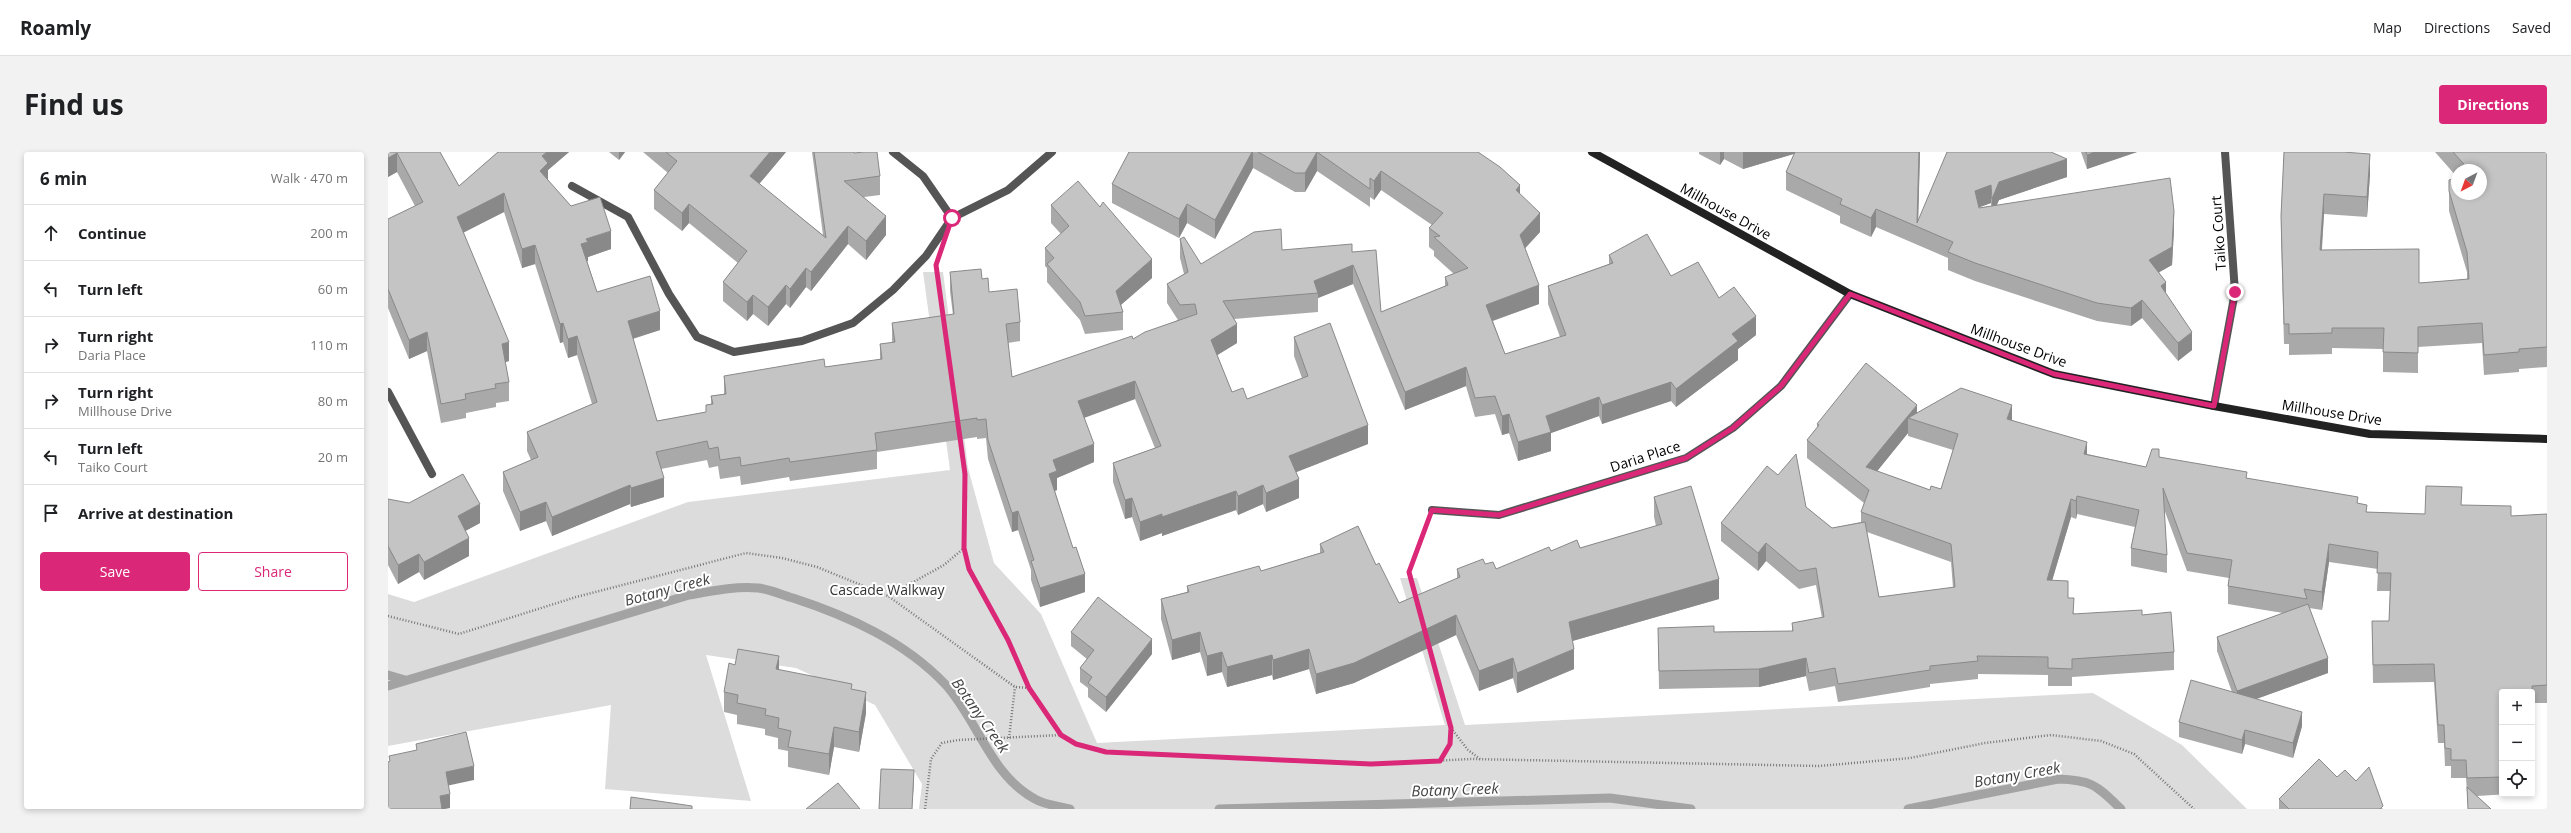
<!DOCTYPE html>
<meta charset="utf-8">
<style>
:root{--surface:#fff;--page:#f2f2f2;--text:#202124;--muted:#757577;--line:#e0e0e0;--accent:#db2777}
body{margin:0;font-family:"Open Sans",sans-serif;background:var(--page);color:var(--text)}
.controls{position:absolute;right:12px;bottom:12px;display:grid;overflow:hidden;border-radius:4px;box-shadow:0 2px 6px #0003}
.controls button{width:36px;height:36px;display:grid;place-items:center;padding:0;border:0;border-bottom:1px solid var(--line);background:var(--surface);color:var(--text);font:20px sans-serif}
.compass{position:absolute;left:2063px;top:12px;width:36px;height:36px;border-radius:50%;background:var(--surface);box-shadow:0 2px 6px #0003;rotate:221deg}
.stop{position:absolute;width:12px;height:12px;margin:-9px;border:3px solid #db2777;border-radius:50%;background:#fff}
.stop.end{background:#db2777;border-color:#fff;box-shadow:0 1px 4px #0008}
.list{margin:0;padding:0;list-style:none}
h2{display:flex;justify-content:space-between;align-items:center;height:52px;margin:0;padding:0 16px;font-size:17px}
h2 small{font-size:13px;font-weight:400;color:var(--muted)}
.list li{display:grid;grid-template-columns:26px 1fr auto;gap:12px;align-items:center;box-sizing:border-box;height:56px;padding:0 16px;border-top:1px solid var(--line)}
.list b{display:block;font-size:15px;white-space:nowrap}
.list p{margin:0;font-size:13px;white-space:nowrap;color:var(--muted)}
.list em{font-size:13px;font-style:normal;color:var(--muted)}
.actions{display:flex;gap:8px;padding:12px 16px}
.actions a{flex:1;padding:9px 0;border:1px solid var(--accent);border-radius:4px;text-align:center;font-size:14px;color:var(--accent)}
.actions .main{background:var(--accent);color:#fff}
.icon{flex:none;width:22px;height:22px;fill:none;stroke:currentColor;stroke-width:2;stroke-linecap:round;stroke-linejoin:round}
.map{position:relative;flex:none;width:2159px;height:657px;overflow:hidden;border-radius:4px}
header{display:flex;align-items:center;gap:24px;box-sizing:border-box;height:56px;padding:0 20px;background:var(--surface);border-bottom:1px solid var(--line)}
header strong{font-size:19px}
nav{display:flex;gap:22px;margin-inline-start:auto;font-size:14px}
.intro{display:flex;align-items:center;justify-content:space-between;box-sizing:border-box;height:96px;padding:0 24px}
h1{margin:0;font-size:28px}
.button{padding:10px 18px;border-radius:4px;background:var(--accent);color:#fff;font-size:14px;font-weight:700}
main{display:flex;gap:24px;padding:0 24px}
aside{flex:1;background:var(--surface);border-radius:4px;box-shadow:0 2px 6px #0003}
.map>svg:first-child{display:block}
</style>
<header>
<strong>Roamly</strong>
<nav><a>Map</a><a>Directions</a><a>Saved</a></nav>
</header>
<div class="intro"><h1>Find us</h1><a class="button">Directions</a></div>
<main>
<aside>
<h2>6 min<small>Walk · 470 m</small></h2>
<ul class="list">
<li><svg class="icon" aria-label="ahead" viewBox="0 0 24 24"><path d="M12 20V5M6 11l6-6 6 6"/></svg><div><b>Continue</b></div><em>200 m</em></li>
<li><svg class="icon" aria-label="left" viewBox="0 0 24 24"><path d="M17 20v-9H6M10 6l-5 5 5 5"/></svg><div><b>Turn left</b></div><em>60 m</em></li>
<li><svg class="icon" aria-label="right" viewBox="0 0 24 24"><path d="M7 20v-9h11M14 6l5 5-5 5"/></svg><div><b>Turn right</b><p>Daria Place</p></div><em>110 m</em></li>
<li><svg class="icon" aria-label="right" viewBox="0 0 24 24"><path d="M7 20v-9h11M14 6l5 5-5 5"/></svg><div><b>Turn right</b><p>Millhouse Drive</p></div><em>80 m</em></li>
<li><svg class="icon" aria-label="left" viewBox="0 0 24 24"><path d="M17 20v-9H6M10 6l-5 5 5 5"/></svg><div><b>Turn left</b><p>Taiko Court</p></div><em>20 m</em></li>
<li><svg class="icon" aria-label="arrive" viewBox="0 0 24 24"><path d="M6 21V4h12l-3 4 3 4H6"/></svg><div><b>Arrive at destination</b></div></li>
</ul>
<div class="actions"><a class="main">Save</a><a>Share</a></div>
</aside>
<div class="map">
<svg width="2159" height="657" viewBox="0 0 2159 657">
<rect width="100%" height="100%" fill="#fff"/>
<polygon fill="#dcdcdc" points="535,120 555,120 580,316 606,411 653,462 709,591 1057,573 1012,426 1029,426 1077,573 1705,541 1794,593 1859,657 531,657 534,632 487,553 408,516 318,503 363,649 217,637 223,553 0,594 0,442 26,450 300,350 562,318"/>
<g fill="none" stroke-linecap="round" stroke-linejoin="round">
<g stroke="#a3a3a3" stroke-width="9">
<polyline points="0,523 17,528"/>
<path d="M0 534 301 443C324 439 347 434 370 436 382 437 394 443 405 446 460 464 516 489 557 532 590 568 602 623 647 647 657 653 671 654 682 657"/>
<polyline points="831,657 1222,646 1303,657"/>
<path d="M1520 657 1670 627C1705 628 1709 634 1733 657"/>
</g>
<g stroke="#777" stroke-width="2.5" stroke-dasharray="1 2" stroke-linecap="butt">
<polyline points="549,122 556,166"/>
<polyline points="576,396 581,417 620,488 641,536"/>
<polyline points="500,444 556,413 576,396 578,345 572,286"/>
<polyline points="1028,446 1021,420 1037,377"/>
<polyline points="0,464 71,482 188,445 358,401 394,406 429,415 500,444 627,535 641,536 673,583 688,592 718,600 983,612 1083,607 1431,614 1522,606 1597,591 1663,583 1713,589 1746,602 1806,657"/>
<polyline points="1041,493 1063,576 1062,592 1052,608"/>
<polyline points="1063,576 1080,598 1092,607"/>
<polyline points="621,586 627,535"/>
<polyline points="537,657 543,607 554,591 570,588 673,583"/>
</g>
<g stroke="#555" stroke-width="8">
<polyline points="505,0 535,24 564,66"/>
<polyline points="184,34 240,65 281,142 309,185 346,200 414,189 465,171 505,138 538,104 564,66 620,38 664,0"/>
<polyline points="0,240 44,322"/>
<polyline points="1826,254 1847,140 1837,0"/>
<polyline points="1044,358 1111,363 1298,306 1345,276 1393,234 1462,142"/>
</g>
<polyline stroke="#222" stroke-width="8" points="1204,0 1462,142 1666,222 1826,254 1982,282 2159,287"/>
</g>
<g fill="#a9a9a9" fill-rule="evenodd">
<polygon points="0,0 52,0 71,34 110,0 181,0 160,18 160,29 183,54 223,97 200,105 200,109 199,109 209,140 272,178 245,187 269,269 318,260 318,253 323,252 323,244 336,242 336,224 437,215 492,208 492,192 504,191 504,171 565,163 562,139 562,120 594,127 601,140 632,170 632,189 620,191 624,225 745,187 790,168 779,151 779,132 796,122 792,106 792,87 813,112 894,98 964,100 993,160 1057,134 1057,125 1066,122 1046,104 1046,99 1041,95 1041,76 1044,73 993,38 986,48 982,45 982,55 929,19 917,40 907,40 865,16 827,87 799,71 791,86 724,51 724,32 741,0 1090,0 1132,42 1152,80 1137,96 1151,152 1105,169 1117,202 1172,185 1160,152 1160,134 1221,112 1221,103 1283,124 1331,146 1368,183 1350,197 1350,208 1288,255 1283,249 1214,272 1211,264 1163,281 1163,299 1130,309 1121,281 1114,283 1107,262 1087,265 1078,234 1017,258 965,132 930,146 930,160 846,167 849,191 829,203 844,240 859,247 914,226 906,204 906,185 980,292 908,320 911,346 878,360 875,352 850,363 848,358 774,384 774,381 752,389 744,365 737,367 725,330 725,311 767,296 747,247 696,266 706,310 669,326 669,338 667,339 697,440 652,455 643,428 643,418 630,378 624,380 600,307 598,286 589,287 589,285 489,300 489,317 402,329 401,325 353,333 352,324 332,327 330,314 321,316 319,308 273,317 276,345 243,355 242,352 164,384 158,369 132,379 115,339 115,320 143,308 139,299 139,280 204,252 189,203 180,206 175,190 172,191 147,112 134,116 116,60 75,80 121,209 117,210 121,230 121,249 108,251 108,255 78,261 78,266 53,271 39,199 21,207 0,156 0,67 27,54 9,20 0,25"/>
<polygon points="221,0 237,0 231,8"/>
<polygon points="255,0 398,0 371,32 435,83 424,0 466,0 466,1 492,24 492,43 476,45 498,83 478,108 460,92 423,139 418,135 402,156 398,152 380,174 365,162 359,169 335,149 335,130 350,111 301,71 294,79 266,57 266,38 280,21"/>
<path d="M1311 0H1532L1530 70 1559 0 1679 25 1611 48 1608 54 1786 77 1784 113 1771 120 1778 142 1804 198 1790 209 1754 166 1743 174 1709 169 1587 129 1560 118V106L1488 75 1483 85 1452 71V64L1398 38V20L1406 2 1355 17 1336 7 1332 13 1311 2ZM1603 51V54L1591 56V55Z"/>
<polygon points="1693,0 1749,0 1699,17"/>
<polygon points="1896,0 1982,22 1979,65 1936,62 1934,98 2031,131 2079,128 2079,120 2061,59 2061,39 2069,42 2093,18 2069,18 2069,25 2047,0 2159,0 2159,215 2131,217 2131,220 2096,223 2094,191 2030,195 2030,221 1995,220 1995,197 1944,196 1944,202 1901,203 1901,192 1896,192 1893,84 1893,64"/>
<polygon points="663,53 764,126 733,153 735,160 735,178 697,182 692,168 659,130 659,116 657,114 657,96 673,82 663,71"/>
<path d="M1529 261 1624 268 1699 302 1758 315 1771 305 1859 326 1970 352 1979 360 2037 362 2074 353 2123 364 2159 362V551H2145L2146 593H2144V540H2114V642H2121L2089 644 2103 657H2080L2078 626H2063V614H2057L2056 591H2050L2046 530 1985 531 1984 469H2001L2002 439H1989L1990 417 1941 410 1934 458 1921 456 1940 521 1868 547 1914 574 1905 606 1857 592 1854 602 1791 585V570L1844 540 1829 499V485L1895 461 1840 452V434L1841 426 1799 419 1776 357 1779 403V421L1743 414V396L1747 375 1689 362 1688 367 1683 365 1664 428 1680 446 1686 462 1754 463 1786 500V518L1684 525V534H1660V523L1590 522V527L1542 532V535L1450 550 1447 534 1421 539 1418 524 1371 535 1271 537 1270 476 1326 480 1404 479V471L1434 466 1428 433 1411 437 1378 409 1370 419 1333 389V371L1418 355 1444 376 1473 370V360L1476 351 1419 306V288L1429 276V272ZM1520 281V284L1565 298 1553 337 1542 338 1489 319ZM1479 380 1563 410 1565 436 1491 445Z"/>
<polygon points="1266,345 1331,447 1184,489 1186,517 1129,541 1125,526 1091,539 1068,483 966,531 928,542 921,517 885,528 884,523 839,535 834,520 819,524 812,500 784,508 773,467 773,447 799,440 799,434 873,419 932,401 932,392 988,413 1011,451 1069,427 1069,417 1097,412 1108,417 1163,399 1192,396 1268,374 1266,365"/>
<polygon points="0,347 92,371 77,379 81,404 36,428 31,420 10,432 0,413"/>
<polygon points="683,480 764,502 718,560 700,545 700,536 692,530 692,516 699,507 683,494"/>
<polygon points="347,513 391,518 464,538 478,561 471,600 446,595 441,623 400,615 400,599 390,597 390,586 377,583 377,577 349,572 349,563 336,560 336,540"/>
<polygon points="1949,625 1995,657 1891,657 1891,647"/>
</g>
<g fill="#898989">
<polygon points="159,0 181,0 160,18 160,30 152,19 154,4"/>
<polygon points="231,0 237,0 231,8"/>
<polygon points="382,0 398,0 362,43 362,24"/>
<polygon points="864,0 865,0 865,16 827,87 827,68"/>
<polygon points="929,0 929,19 917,40 917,21"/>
<polygon points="1332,0 1336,0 1336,7 1332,13"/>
<polygon points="1355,0 1412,0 1355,17"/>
<polygon points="1531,0 1532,0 1530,75 1529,75"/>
<polygon points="1707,0 1749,0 1699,17 1699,3"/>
<polygon points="9,1 9,20 0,25 0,6"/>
<polygon points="1982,2 1982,22 1979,65 1979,45"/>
<polygon points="1679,7 1679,25 1611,48 1604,65 1604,47 1611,30"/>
<polygon points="993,19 993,38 986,48 986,29"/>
<polygon points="1132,33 1132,52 1128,38"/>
<polygon points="1603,33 1603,51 1587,57 1587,39"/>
<polygon points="116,41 116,60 69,84 69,65"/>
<polygon points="1936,42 1936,62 1932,118 1932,98"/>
<polygon points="301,52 301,71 294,79 294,61"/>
<polygon points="799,52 799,71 791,86 791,67"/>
<polygon points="1488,57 1488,75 1483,85 1483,66"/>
<polygon points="1786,59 1786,77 1784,113 1761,126 1761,108"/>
<polygon points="1152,61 1152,80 1132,102 1132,83"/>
<polygon points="498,64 498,83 478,108 478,89"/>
<polygon points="460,74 460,92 423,139 423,120"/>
<polygon points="223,79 223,97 200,105 200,109 193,111 193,92 198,87"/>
<polygon points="147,93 147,112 134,116 134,97"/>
<polygon points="764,107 764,126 728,157 728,139"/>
<polygon points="965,113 965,132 930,146 930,141 926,129"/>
<polygon points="418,116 418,135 402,156 402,137"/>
<polygon points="1778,130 1778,148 1773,134"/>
<polygon points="398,133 398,152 380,174 380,155"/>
<polygon points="1151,133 1151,152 1098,171 1098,153"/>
<polygon points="365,143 365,162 359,169 359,150"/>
<polygon points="1754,148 1754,166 1743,174 1743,156"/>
<polygon points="272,159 272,178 240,188 240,169"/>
<polygon points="1368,164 1368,183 1350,197 1350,208 1288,255 1288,237 1344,182"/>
<polygon points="175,171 175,190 172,191 172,172"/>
<polygon points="849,172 849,191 823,207 823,188"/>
<polygon points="39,180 39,199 21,207 21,188"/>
<polygon points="1804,180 1804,198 1790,209 1790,191"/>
<polygon points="189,184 189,203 180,206 180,187"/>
<polygon points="121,190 121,209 114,211 114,192"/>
<polygon points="1078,215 1078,234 1017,258 1017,240"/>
<polygon points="747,229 747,247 690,268 690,249"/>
<polygon points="1283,230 1283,249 1214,272 1214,253"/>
<polygon points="1211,245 1211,264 1163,281 1163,299 1130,309 1130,290 1158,264"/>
<polygon points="1529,253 1529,269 1520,266 1520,281 1478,333 1478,315"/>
<polygon points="1624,253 1624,271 1619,267"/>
<polygon points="1121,262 1121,281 1114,283 1114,264"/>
<polygon points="980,273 980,292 901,323 901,304"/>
<polygon points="1699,290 1699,308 1696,302"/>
<polygon points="706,292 706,310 669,326 669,338 661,341 661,322 665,308"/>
<polygon points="276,326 276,345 243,355 243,336"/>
<polygon points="911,327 911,346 878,360 878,341"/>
<polygon points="242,333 242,352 164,384 164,365"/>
<polygon points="875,333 875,352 850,363 850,344"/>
<polygon points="848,339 848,358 774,384 774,365"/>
<polygon points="1689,344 1689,362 1688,367 1688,349"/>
<polygon points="744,346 744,365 737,367 737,348"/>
<polygon points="1683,347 1683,365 1659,446 1659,428"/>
<polygon points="158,350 158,369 132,379 132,360"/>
<polygon points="92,352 92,371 70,383 70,364"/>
<polygon points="630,359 630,378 624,380 624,361"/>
<polygon points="774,362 774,381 752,389 752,370"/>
<polygon points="81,386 81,404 36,428 36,410"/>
<polygon points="1378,391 1378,409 1370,419 1370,401"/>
<polygon points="1941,392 1941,410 1934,458 1934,440"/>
<polygon points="31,402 31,420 10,432 10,413"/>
<polygon points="697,422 697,440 652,455 652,436"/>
<polygon points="1331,427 1331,447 1181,490 1181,470"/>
<polygon points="1068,463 1068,483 966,531 928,542 928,522"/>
<polygon points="812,480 812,500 784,508 784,488"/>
<polygon points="764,487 764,502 718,560 718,545"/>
<polygon points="921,497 921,517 885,528 885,508"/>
<polygon points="1186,497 1186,517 1129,541 1129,521"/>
<polygon points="834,500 834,520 819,524 819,504"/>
<polygon points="884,503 884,523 839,535 839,515"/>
<polygon points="391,504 391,524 388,517"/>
<polygon points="1125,506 1125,526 1091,539 1091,519"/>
<polygon points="1418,506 1418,524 1371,535 1371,517"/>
<polygon points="1940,506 1940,521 1849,554 1849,539"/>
<polygon points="478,540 478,561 471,600 471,580"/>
<polygon points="1914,560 1914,574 1905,606 1905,591"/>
<polygon points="446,575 446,595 441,623 441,602"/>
<polygon points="1857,578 1857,592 1854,602 1854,588"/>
<polygon points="86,614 86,628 58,634 58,620"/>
<polygon points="526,618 526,630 524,657"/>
<polygon points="62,642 62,656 57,657 52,657 52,644"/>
</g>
<g fill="#c4c4c4" stroke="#898989">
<polygon points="0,0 52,0 71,34 110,0 159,0 154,4 160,11 152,19 183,54 212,45 223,79 198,87 200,90 193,92 209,140 262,124 272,159 240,169 269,269 318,260 318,253 325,252 323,244 338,242 336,224 436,207 437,215 494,207 492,192 507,190 504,171 566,162 562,120 593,117 594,127 600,126 601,140 629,137 632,170 618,172 624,225 744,184 745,187 757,180 809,162 807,152 792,153 779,132 800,120 792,87 796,85 813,112 866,80 893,77 894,98 964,92 964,100 988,98 993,160 1060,133 1057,125 1080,116 1046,85 1052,84 1041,76 1055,61 993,19 986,29 982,26 982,37 929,0 1090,0 1112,15 1132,33 1128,38 1152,61 1132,83 1151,133 1098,153 1117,202 1178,183 1160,134 1225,111 1221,103 1259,82 1283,124 1310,110 1331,146 1346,135 1368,164 1344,182 1350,189 1288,237 1283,230 1214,253 1211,245 1158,264 1163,280 1130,290 1121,262 1114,264 1107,244 1087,246 1078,215 1017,240 965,113 926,129 930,141 835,149 849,172 823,188 844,240 855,236 859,247 920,224 906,185 942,171 980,273 901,304 911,327 878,341 875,333 850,344 848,339 774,365 774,362 752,370 744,346 737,348 725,311 773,294 747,229 690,249 706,292 665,308 669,319 661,322 685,396 688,395 697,422 652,436 643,409 646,408 630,359 624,361 600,288 598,267 589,268 589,266 487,281 489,298 402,310 401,306 353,314 352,305 332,308 330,295 321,297 319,289 268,300 276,326 243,336 242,333 164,365 158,350 132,360 115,320 150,305 139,280 209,250 189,184 180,187 175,171 172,172 147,93 134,97 116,41 69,65 121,190 114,192 121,230 107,232 108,236 77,242 78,247 53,252 39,180 21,188 0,137 0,67 35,50 9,1 0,6"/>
<polygon points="278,0 382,0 362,24 438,86 426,0 466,0 466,1 476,0 489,0 492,24 456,29 498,64 478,89 460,74 423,120 418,116 402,137 398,133 380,155 365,143 359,150 335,130 359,99 301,52 294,61 266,38 289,9"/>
<polygon points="741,0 864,0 827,68 799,52 791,67 724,32"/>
<polygon points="870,0 929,0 917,21 907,21"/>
<polygon points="1407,0 1531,0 1529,71 1559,0 1663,0 1679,7 1611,30 1604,47 1603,33 1587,39 1591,56 1782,26 1786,59 1784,95 1761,108 1778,130 1773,134 1804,180 1790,191 1754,148 1743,156 1709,151 1587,111 1560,100 1565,90 1488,57 1483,66 1452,52 1454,47 1398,20"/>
<polygon points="1698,0 1707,0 1699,3"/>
<polygon points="1896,0 1955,0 1982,2 1979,45 1936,42 1932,98 2031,97 2031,131 2081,127 2079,100 2061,39 2061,28 2069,26 2069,42 2093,42 2093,18 2081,18 2065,0 2159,0 2159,195 2131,197 2131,200 2096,203 2094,171 2030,175 2030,201 1995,200 1996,176 1944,176 1944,181 1901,182 1901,172 1896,172 1893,64"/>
<polygon points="690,29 712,55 715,50 764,107 728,139 735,160 697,164 692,150 659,112 666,106 657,96 681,74 663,53"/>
<polygon points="1478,211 1529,253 1478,315 1542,338 1543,334 1553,337 1570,282 1520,266 1573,236 1624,253 1619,267 1699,290 1696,302 1758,315 1764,297 1771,297 1771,305 1859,320 1858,326 1970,345 1969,351 1979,353 1978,360 2037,362 2038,334 2074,335 2073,353 2123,354 2123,364 2159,362 2159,533 2144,534 2146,576 2144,576 2144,540 2114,540 2114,625 2079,626 2078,608 2063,608 2063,597 2057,596 2056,573 2050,573 2046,512 1985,513 1984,469 2001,469 2003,421 1989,421 1990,400 1941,392 1934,440 1916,437 1919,447 1840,434 1844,408 1799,401 1775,336 1779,403 1743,396 1751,358 1689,344 1688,349 1683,347 1659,428 1680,429 1680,446 1686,446 1685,462 1754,458 1754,463 1783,460 1786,500 1684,507 1684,517 1660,516 1660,505 1589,504 1590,509 1542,514 1542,518 1450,532 1447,516 1421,521 1418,506 1371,517 1271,519 1270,476 1326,474 1326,480 1405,479 1404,471 1436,465 1428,416 1411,419 1378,391 1370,401 1333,371 1379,314 1390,323 1408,302 1418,355 1444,376 1477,370 1491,445 1567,435 1563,392 1473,360 1481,338 1419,288 1431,273 1429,272"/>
<polygon points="75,322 92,352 70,364 81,386 36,410 31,402 10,413 0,394 0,347 21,351"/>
<polygon points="1303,334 1331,427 1181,470 1186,497 1129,521 1125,506 1091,519 1068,463 966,511 928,522 921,497 885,508 884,503 839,515 834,500 819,504 812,480 784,488 773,447 801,440 799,434 871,414 873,419 936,400 932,392 970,374 988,413 991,411 1011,451 1072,425 1069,417 1095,407 1097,412 1105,410 1108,417 1161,395 1163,399 1189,388 1192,396 1274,372 1266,345"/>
<polygon points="710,445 764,487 718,545 700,531 704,525 692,516 706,498 683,480"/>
<polygon points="1920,452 1940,506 1849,539 1829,485"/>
<polygon points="350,497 391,504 388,517 464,532 463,537 478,540 471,580 446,575 441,602 400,595 403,579 390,576 391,566 377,563 378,557 349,551 350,543 336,540 341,511 347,513"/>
<polygon points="1803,528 1914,560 1905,591 1857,578 1854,588 1791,570"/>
<polygon points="78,580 86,614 58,620 62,642 52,644 54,657 0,657 0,610 2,609 1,604 29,598 28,592"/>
<polygon points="1931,607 1949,625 1957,618 1968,629 1981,615 1995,654 1992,657 1901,657 1891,647"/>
<polygon points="493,617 526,618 524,657 491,657"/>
<polygon points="450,631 472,657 418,657"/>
<polygon points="2079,635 2103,657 2080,657"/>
<polygon points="243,645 304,654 304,657 242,657"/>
</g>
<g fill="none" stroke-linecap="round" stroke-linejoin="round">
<polyline stroke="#db2777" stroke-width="5" points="564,66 548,113 577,322 576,396 581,417 620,488 641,536 673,583 688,592 718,600 983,612 1052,609 1062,592 1063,576 1021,420 1044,358 1111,363 1298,306 1345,276 1393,234 1462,142 1666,222 1826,254 1847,140"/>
</g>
<g text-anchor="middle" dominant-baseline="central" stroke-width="4" stroke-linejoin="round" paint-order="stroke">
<g font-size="14" fill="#000" stroke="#fff">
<text transform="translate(1338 59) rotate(29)">Millhouse Drive</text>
<text transform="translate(1830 81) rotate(-94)">Taiko Court</text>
<text transform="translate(1631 193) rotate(20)">Millhouse Drive</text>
<text transform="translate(1944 260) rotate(9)">Millhouse Drive</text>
<text transform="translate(1257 304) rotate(-18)">Daria Place</text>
</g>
<g font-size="14" fill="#333" stroke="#fff">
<text x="499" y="437">Cascade Walkway</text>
</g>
<g font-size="15" font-style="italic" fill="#444" stroke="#fff">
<text transform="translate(279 437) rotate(-15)">Botany Creek</text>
<text transform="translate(593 563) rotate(55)">Botany Creek</text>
<text transform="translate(1629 622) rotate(-10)">Botany Creek</text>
<text transform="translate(1067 637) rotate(-2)">Botany Creek</text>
</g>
</g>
</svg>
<div class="controls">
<button>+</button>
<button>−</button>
<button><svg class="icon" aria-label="locate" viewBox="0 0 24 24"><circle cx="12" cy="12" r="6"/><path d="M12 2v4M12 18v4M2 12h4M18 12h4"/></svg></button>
</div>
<svg class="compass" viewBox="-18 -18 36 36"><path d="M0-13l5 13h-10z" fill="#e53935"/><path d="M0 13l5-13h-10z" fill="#757577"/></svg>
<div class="stop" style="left:564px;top:66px"></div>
<div class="stop end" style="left:1847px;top:140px"></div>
</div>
</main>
